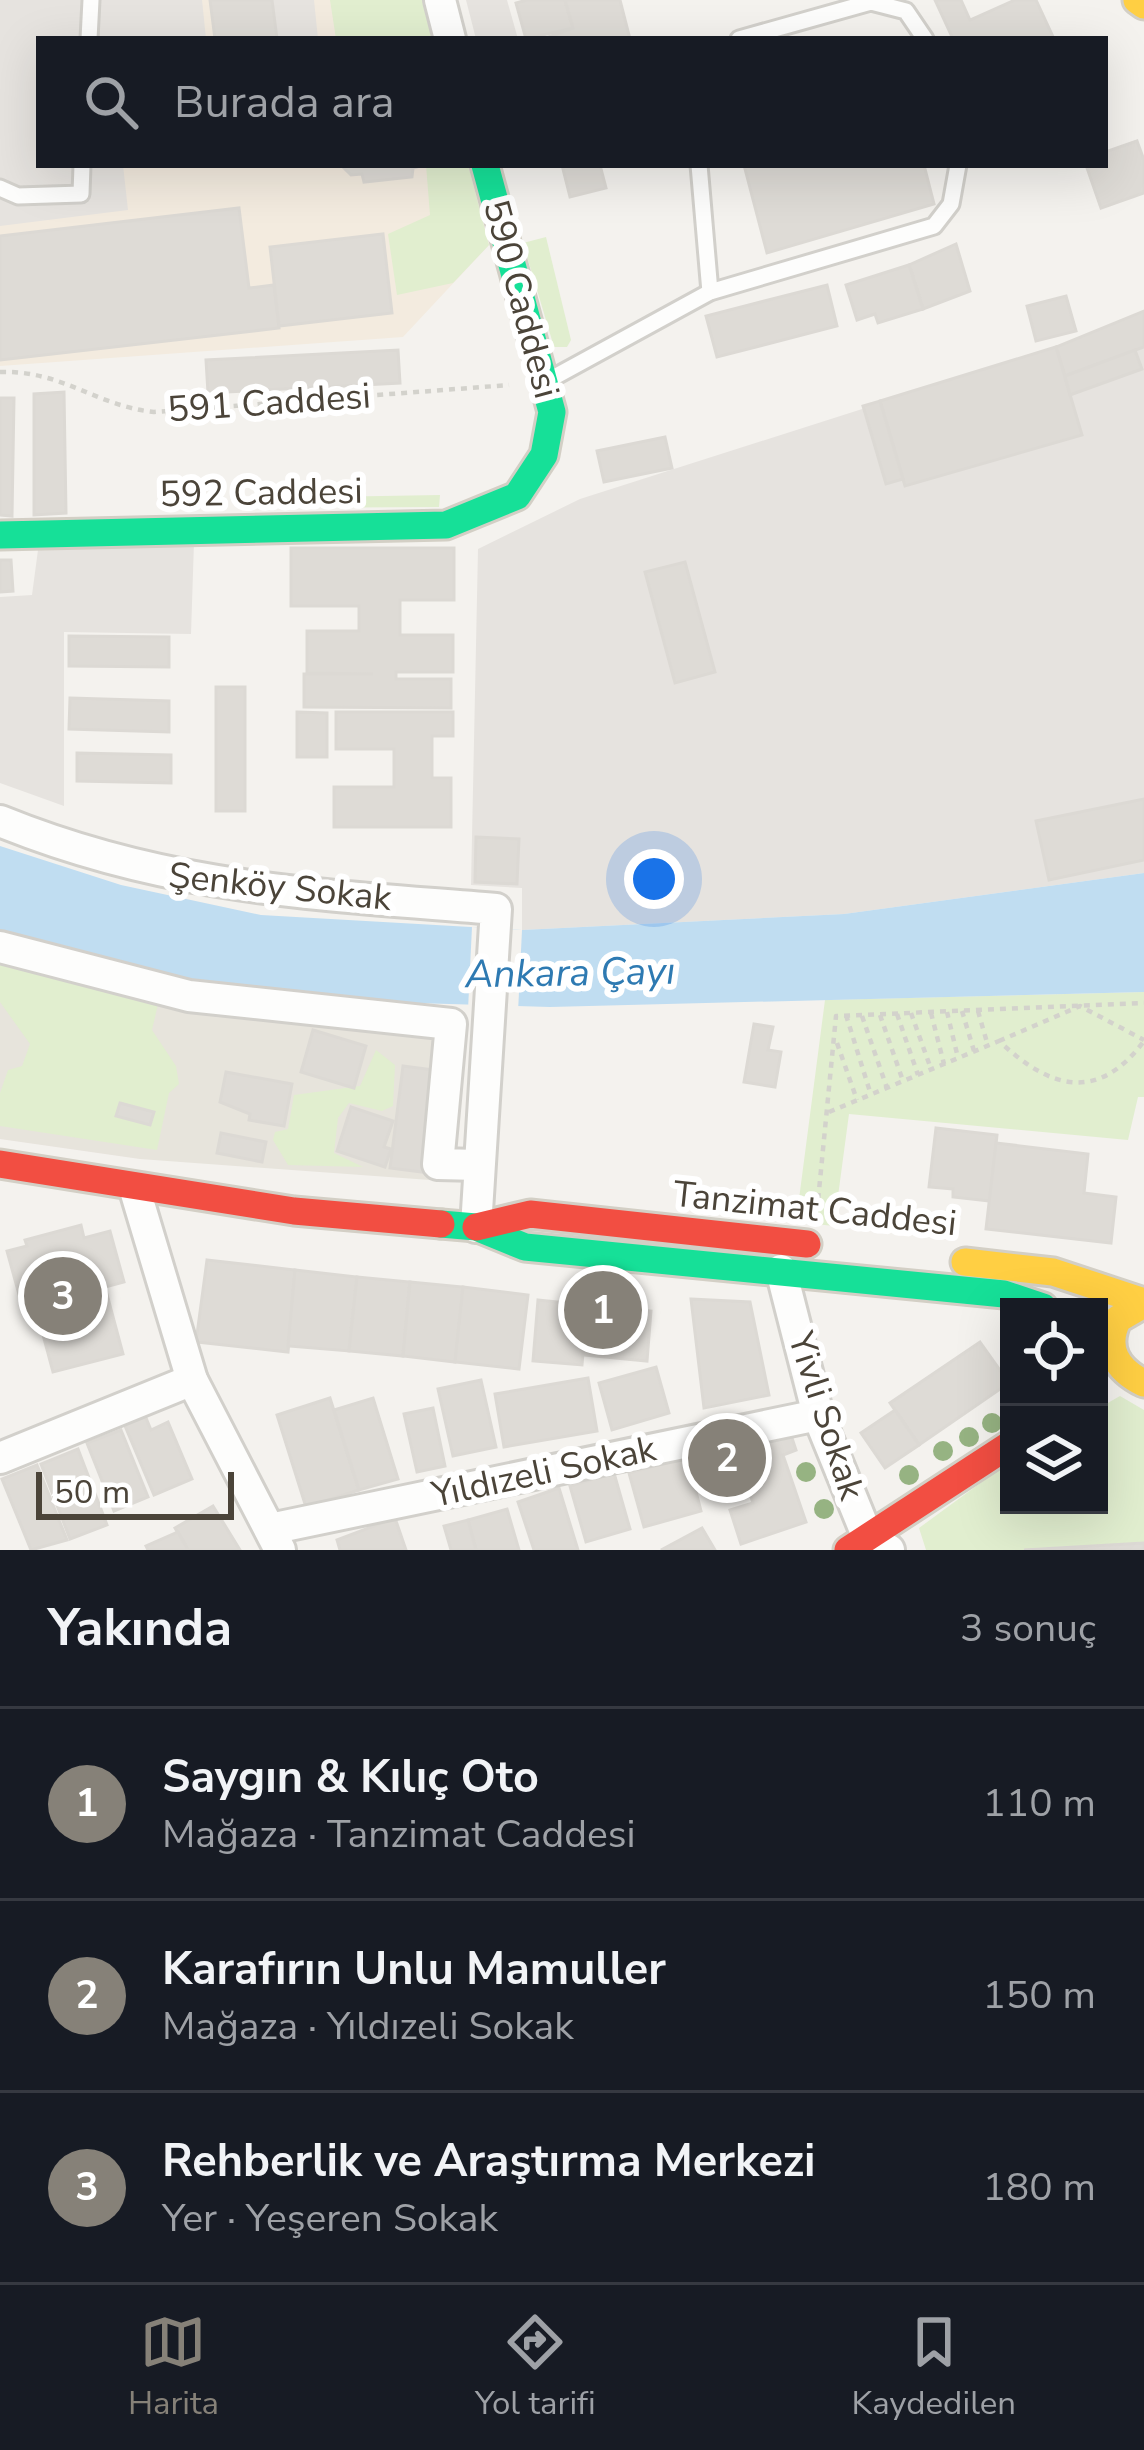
<!DOCTYPE html>
<html lang="tr">
<meta charset="utf-8">
<style>
:root{--surface:#171b24;--page:#242831;--text:#f1f3f6;--muted:#9ea1a6;--line:#363941;--accent:#868178}
body{margin:0;font-family:"Nunito Sans",sans-serif;background:var(--page);color:var(--text)}
.controls{position:absolute;right:36px;bottom:36px;display:grid;overflow:hidden;border-radius:0px;box-shadow:0 12px 48px #0002}
.controls button{width:108px;height:108px;display:grid;place-items:center;padding:0;border:0;border-bottom:3px solid var(--line);background:var(--surface);color:var(--text);font:60px sans-serif}
.scale{position:absolute;left:36px;bottom:30px;width:198px;box-sizing:border-box;padding-left:12px;border:6px solid #4b4439;border-top:0;font-size:33px;line-height:42px;white-space:nowrap;color:#4b4439;-webkit-text-stroke:9px #fff;paint-order:stroke}
.you{position:absolute;left:654px;top:879px;width:42px;height:42px;margin:-30px;border:9px solid #fff;border-radius:50%;background:#1a73e8;box-shadow:0 0 0 18px #1a73e833}
.badge{display:grid;place-items:center;width:78px;height:78px;border-radius:50%;background:var(--accent);color:#fff;font-size:39px;font-weight:700}
.pin{position:absolute;translate:-50% -50%;border:6px solid #fff;box-shadow:0 3px 12px #0006}
.list{margin:0;padding:0;list-style:none}
h2{display:flex;justify-content:space-between;align-items:center;height:156px;margin:0;padding:0 48px;font-size:51px}
h2 small{font-size:39px;font-weight:400;color:var(--muted)}
.list li{display:grid;grid-template-columns:78px 1fr auto;gap:36px;align-items:center;box-sizing:border-box;height:192px;padding:0 48px;border-top:3px solid var(--line)}
.list b{display:block;font-size:45px;white-space:nowrap}
.list p{margin:0;font-size:39px;white-space:nowrap;color:var(--muted)}
.list em{font-size:39px;font-style:normal;color:var(--muted)}
.icon{flex:none;width:66px;height:66px;fill:none;stroke:currentColor;stroke-width:2;stroke-linecap:round;stroke-linejoin:round}
.map{position:relative;flex:none;width:1144px;height:1550px;overflow:hidden}
.search{position:absolute;background:var(--surface);box-shadow:0 12px 48px #0002;left:36px;right:36px;top:36px;height:132px;display:flex;align-items:center;gap:30px;box-sizing:border-box;padding:0 42px;border-radius:0px;color:var(--muted);font-size:45px}
.sheet{height:732px;background:var(--surface)}
nav{display:flex;justify-content:space-around;align-items:center;box-sizing:border-box;height:168px;border-top:3px solid var(--line);background:var(--surface);font-size:33px;color:var(--muted)}
nav a{display:grid;justify-items:center;gap:6px}
nav .on{color:var(--accent)}
.map>svg:first-child{display:block}
</style>
<div class="map">
<svg width="1144" height="1550" viewBox="0 0 1144 1550">
<rect width="100%" height="100%" fill="#f4f2ee"/>
<polygon fill="#e7e4dc" points="0,941 186,991 458,1015 443,1171 430,1180 140,1159 0,1139"/>
<polygon fill="#f3ebdf" points="0,0 426,0 436,39 39,39 39,165 468,165 489,245 403,337 0,366"/>
<g fill="#e1eecf">
<polygon points="330,0 426,0 436,39 336,39"/>
<polygon points="426,165 468,165 489,245 453,283 397,295 388,234 430,215"/>
<polygon points="546,237 571,340 567,347 554,347 523,243"/>
<polygon points="440,495 439,507 266,508 265,498"/>
<path d="M0 960C52 965 103 991 159 1000L152 1030 176 1066 179 1084 169 1093 157 1150 0 1126V1093L8 1070 22 1066 30 1044 0 1002Z"/>
<polygon points="1144,992 1144,1097 1138,1097 1128,1140 849,1114 834,1226 796,1222 825,1000"/>
<polygon points="376,1050 395,1065 393,1106 382,1111 349,1103 338,1118 334,1153 363,1167 288,1165 273,1140 275,1132 288,1129 294,1095 360,1086"/>
<polygon points="1120,1396 1144,1410 1144,1550 926,1550 919,1528 1009,1462 1009,1505 1099,1505 1099,1408"/>
</g>
<g fill="#e6e3df">
<polygon points="0,0 202,0 206,39 39,39 39,165 123,165 128,210 0,226"/>
<polygon points="272,0 314,0 318,39 277,39"/>
<polygon points="466,0 507,0 518,39 476,39"/>
<polygon points="1144,311 1144,873 844,914 522,930 522,888 471,885 478,549 580,499 1056,347"/>
<polygon points="194,542 191,634 64,632 64,806 0,783 0,597 32,595 38,550"/>
</g>
<polygon fill="#c0ddf1" points="0,846 121,885 261,915 522,930 844,914 1144,873 1144,992 550,1007 345,1001 253,993 128,970 0,934"/>
<polygon fill="#f4f2ee" points="472,927 522,930 518,1012 468,1010"/>
<g fill="#dedbd6" stroke="#dcd9d4" stroke-width="3">
<polygon points="210,0 272,0 277,39 215,39"/>
<polygon points="527,0 565,0 573,28 526,39 516,3"/>
<polygon points="565,0 620,0 630,39 543,39 573,28"/>
<polygon points="935,0 961,0 970,20 1015,0 1036,0 1054,39 953,39"/>
<polygon points="1137,141 1144,160 1144,193 1101,208 1086,165 1105,165 1105,152"/>
<polygon points="341,165 424,165 413,168 412,177 364,182 362,174 351,175"/>
<polygon points="562,165 600,165 606,188 570,197"/>
<polygon points="744,165 924,165 934,204 767,253"/>
<polygon points="239,208 249,288 274,285 279,328 0,360 0,236"/>
<polygon points="383,234 392,313 279,326 270,247"/>
<polygon points="956,244 970,291 923,309 909,265"/>
<polygon points="909,265 923,309 878,323 875,314 857,320 846,285"/>
<polygon points="827,285 837,326 717,357 706,316"/>
<polygon points="1066,296 1076,331 1036,341 1027,306"/>
<polygon points="1144,311 1144,347 1065,376 1056,347"/>
<polygon points="1056,347 1082,435 905,486 880,401"/>
<polygon points="398,350 400,383 208,393 206,360"/>
<polygon points="1135,350 1142,369 1070,395 1065,376"/>
<polygon points="64,392 66,513 34,515 34,394"/>
<polygon points="0,398 14,398 12,516 0,515"/>
<polygon points="880,401 903,479 886,484 863,406"/>
<polygon points="665,437 672,468 604,482 597,451"/>
<polygon points="291,548 454,548 454,600 400,600 400,635 453,635 453,672 396,672 396,679 451,679 451,708 304,707 304,674 373,674 307,673 307,631 359,631 359,606 291,606"/>
<polygon points="0,560 11,560 13,591 0,592"/>
<polygon points="685,562 715,672 675,683 645,572"/>
<polygon points="69,636 169,637 169,667 69,666"/>
<rect x="216" y="687" width="29" height="124"/>
<polygon points="70,698 169,701 169,732 69,729"/>
<polygon points="297,712 327,713 327,757 297,757"/>
<polygon points="336,712 453,712 453,736 432,736 432,778 451,778 451,827 334,827 334,787 394,787 394,749 336,749"/>
<polygon points="77,753 171,755 171,783 77,781"/>
<polygon points="1144,799 1144,860 1049,880 1036,821"/>
<polygon points="476,837 519,839 517,884 475,882"/>
<polygon points="754,1024 773,1027 768,1050 781,1052 775,1087 744,1082"/>
<polygon points="313,1030 366,1046 354,1088 301,1072"/>
<polygon points="403,1066 434,1070 422,1172 390,1168"/>
<polygon points="226,1072 292,1084 284,1126 249,1120 250,1114 220,1102"/>
<polygon points="120,1103 154,1112 150,1125 116,1116"/>
<polygon points="351,1107 393,1121 384,1147 391,1149 385,1167 337,1151"/>
<polygon points="936,1128 997,1135 990,1201 953,1197 953,1189 929,1187"/>
<polygon points="221,1133 266,1142 262,1162 217,1153"/>
<polygon points="996,1143 1088,1154 1084,1193 1116,1197 1111,1243 986,1229"/>
<polygon points="81,1225 84,1238 110,1231 124,1282 105,1287 123,1354 53,1372 35,1305 23,1309 7,1251 27,1246 25,1240"/>
<polygon points="207,1260 295,1270 288,1352 196,1342"/>
<polygon points="295,1270 357,1277 349,1351 288,1346"/>
<polygon points="357,1277 410,1282 403,1356 349,1351"/>
<polygon points="410,1282 463,1287 455,1362 403,1356"/>
<polygon points="463,1287 528,1295 519,1369 455,1362"/>
<polygon points="691,1299 750,1302 769,1395 704,1408"/>
<polygon points="538,1300 587,1305 582,1365 533,1361"/>
<polygon points="587,1305 651,1311 647,1361 583,1355"/>
<polygon points="980,1342 1009,1383 919,1445 890,1403"/>
<polygon points="656,1367 669,1413 612,1430 599,1383"/>
<polygon points="588,1378 597,1431 504,1447 495,1394"/>
<polygon points="481,1380 496,1447 453,1456 438,1389"/>
<polygon points="330,1398 359,1490 306,1507 277,1415"/>
<polygon points="373,1398 398,1479 359,1490 334,1410"/>
<polygon points="433,1408 445,1466 417,1472 404,1414"/>
<polygon points="895,1410 919,1445 885,1468 861,1433"/>
<polygon points="144,1413 151,1430 168,1422 192,1479 154,1495 123,1421"/>
<polygon points="121,1430 148,1497 114,1511 87,1443"/>
<polygon points="790,1432 796,1450 783,1455 806,1522 741,1544 730,1510 753,1503 747,1485 730,1490 718,1455"/>
<polygon points="78,1449 107,1525 70,1539 41,1464"/>
<polygon points="687,1457 701,1511 644,1527 629,1473"/>
<polygon points="37,1465 67,1540 31,1550 2,1479"/>
<polygon points="614,1473 630,1529 586,1542 570,1486"/>
<polygon points="559,1488 578,1550 534,1550 518,1502"/>
<polygon points="213,1506 240,1550 188,1550 175,1528"/>
<polygon points="507,1509 519,1550 476,1550 468,1520"/>
<polygon points="395,1518 406,1550 340,1550 337,1540"/>
<polygon points="468,1520 476,1550 451,1550 444,1526"/>
<polygon points="702,1528 715,1550 661,1550"/>
<polygon points="178,1532 188,1550 148,1550 146,1546"/>
<polygon points="1144,1543 1144,1550 1024,1550"/>
</g>
<g fill="none" stroke-linecap="round" stroke-linejoin="round">
<g stroke="#d2d0cb" stroke-width="21">
<g id="lane">
<polyline points="89,39 91,0"/>
<polyline points="739,39 871,2 906,11 925,39"/>
<polyline points="699,165 710,292"/>
<polyline points="0,188 18,196 81,194 82,165"/>
<polyline points="547,381 710,292 934,226 951,204 958,165"/>
</g>
</g>
<g stroke="#d2d0cb" stroke-width="36">
<g id="street">
<polyline points="440,0 450,39"/>
<path d="M0 821C170 890 317 894 496 909L476 1227"/>
<polyline points="0,947 189,996 451,1024 438,1164 478,1165"/>
<polyline points="135,1190 192,1380 280,1550"/>
<polyline points="781,1270 818,1415 868,1538 889,1550"/>
<polyline points="0,1458 192,1380"/>
<polyline points="270,1529 818,1415"/>
</g>
</g>
<g stroke="#d3cfc5" stroke-width="33">
<g id="fast">
<polyline points="0,535 446,525 517,496 544,455 552,412 485,165"/>
<polyline points="441,1224 476,1227 525,1247 1004,1294 1043,1307"/>
</g>
</g>
<g stroke="#d3cfc5" stroke-width="33">
<g id="slow">
<polyline points="1137,0 1144,5"/>
<polyline points="965,1262 1053,1272 1144,1302"/>
<path d="M1144 1304 1118 1319C1103 1348 1117 1370 1144 1383"/>
</g>
</g>
<g stroke="#d3cfc5" stroke-width="33">
<g id="jam">
<polyline points="0,1164 294,1211 441,1224"/>
<polyline points="476,1227 530,1214 807,1244"/>
<polyline points="848,1550 1009,1445"/>
</g>
</g>
<g stroke="#d3d2cc" stroke-width="4.5" stroke-dasharray="6 6" stroke-linecap="butt">
<path d="M0 372C62 370 96 406 154 412L509 385"/>
<polyline points="962,1011 974,1051"/>
<polyline points="978,1011 988,1046"/>
<polyline points="947,1012 958,1058"/>
<polyline points="911,1013 931,1069"/>
<polyline points="931,1013 944,1064"/>
<polyline points="897,1014 918,1075"/>
<polyline points="846,1015 871,1095"/>
<polyline points="880,1015 903,1081"/>
<polyline points="862,1016 887,1088"/>
<polyline points="999,1041 1080,1006 1144,1040"/>
<polyline points="837,1043 857,1100"/>
<path d="M829 1112 999 1041C1049 1088 1097 1104 1144 1041"/>
<polyline points="817,1211 836,1016 1144,1003"/>
</g>
<use href="#lane" stroke="#fdfdfc" stroke-width="15"/>
<use href="#street" stroke="#fdfdfc" stroke-width="30"/>
<use href="#fast" stroke="#16e098" stroke-width="27"/>
<use href="#slow" stroke="#ffcf43" stroke-width="27"/>
<use href="#jam" stroke="#f24e42" stroke-width="27"/>
</g>
<g fill="#96b382">
<circle cx="992" cy="1423" r="10"/>
<circle cx="969" cy="1437" r="10"/>
<circle cx="943" cy="1451" r="10"/>
<circle cx="806" cy="1472" r="10"/>
<circle cx="909" cy="1475" r="10"/>
<circle cx="824" cy="1509" r="10"/>
</g>
<g text-anchor="middle" dominant-baseline="central" stroke-width="12" stroke-linejoin="round" paint-order="stroke">
<g font-size="36" fill="#4b4439" stroke="#fff">
<text transform="translate(521 299) rotate(75)">590 Caddesi</text>
<text transform="translate(269 403) rotate(-4)">591 Caddesi</text>
<text transform="translate(261 493) rotate(-1)">592 Caddesi</text>
<text transform="translate(280 887) rotate(6)">Şenköy Sokak</text>
<text transform="translate(815 1209) rotate(6)">Tanzimat Caddesi</text>
<text transform="translate(826 1416) rotate(72)">Yivli Sokak</text>
<text transform="translate(544 1472) rotate(-12)">Yıldızeli Sokak</text>
</g>
<g font-size="39" font-style="italic" fill="#2e7ab2" stroke="#fff">
<text transform="translate(570 973) rotate(-1)">Ankara Çayı</text>
</g>
</g>
</svg>
<div class="controls">
<button><svg class="icon" aria-label="locate" viewBox="0 0 24 24"><circle cx="12" cy="12" r="6"/><path d="M12 2v4M12 18v4M2 12h4M18 12h4"/></svg></button>
<button><svg class="icon" aria-label="layers" viewBox="0 0 24 24"><path d="M12 4l9 5-9 5-9-5zM3 14l9 5 9-5"/></svg></button>
</div>
<div class="scale">50 m</div>
<div class="you"></div>
<div class="pin badge" style="left:603px;top:1310px">1</div>
<div class="pin badge" style="left:727px;top:1458px">2</div>
<div class="pin badge" style="left:63px;top:1296px">3</div>
<div class="search"><svg class="icon" aria-label="search" viewBox="0 0 24 24"><circle cx="10" cy="10" r="6"/><path d="M15 15l6 6"/></svg>Burada ara</div>
</div>
<section class="sheet">
<h2>Yakında<small>3 sonuç</small></h2>
<ul class="list">
<li><span class="badge">1</span><div><b>Saygın &amp; Kılıç Oto</b><p>Mağaza · Tanzimat Caddesi</p></div><em>110 m</em></li>
<li><span class="badge">2</span><div><b>Karafırın Unlu Mamuller</b><p>Mağaza · Yıldızeli Sokak</p></div><em>150 m</em></li>
<li><span class="badge">3</span><div><b>Rehberlik ve Araştırma Merkezi</b><p>Yer · Yeşeren Sokak</p></div><em>180 m</em></li>
</ul>
</section>
<nav>
<a class="on"><svg class="icon" aria-label="map" viewBox="0 0 24 24"><path d="M3 6l6-2 6 2 6-2v14l-6 2-6-2-6 2zM9 4v14M15 6v14"/></svg>Harita</a>
<a><svg class="icon" aria-label="directions" viewBox="0 0 24 24"><path d="M12 3l9 9-9 9-9-9zM9 14v-3h6M13 9l2 2-2 2"/></svg>Yol tarifi</a>
<a><svg class="icon" aria-label="saved" viewBox="0 0 24 24"><path d="M7 4h10v16l-5-4-5 4z"/></svg>Kaydedilen</a>
</nav>
